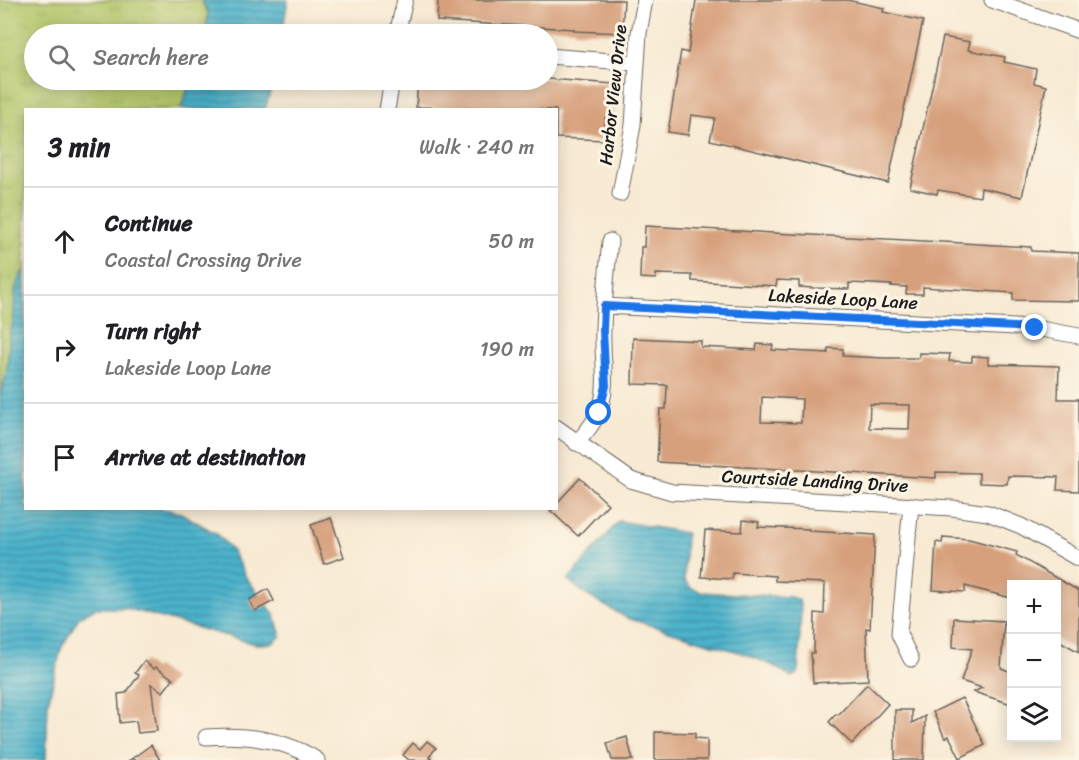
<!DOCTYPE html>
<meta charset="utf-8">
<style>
:root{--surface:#fff;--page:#f6f6f6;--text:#202124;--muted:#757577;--line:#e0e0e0}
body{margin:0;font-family:Sriracha,sans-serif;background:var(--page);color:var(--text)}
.controls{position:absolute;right:18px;bottom:18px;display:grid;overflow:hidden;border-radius:0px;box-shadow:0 3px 15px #0003}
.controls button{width:54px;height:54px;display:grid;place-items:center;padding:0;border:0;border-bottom:2px solid var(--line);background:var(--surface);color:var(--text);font:30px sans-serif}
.stop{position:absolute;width:18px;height:18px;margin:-14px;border:4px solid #1a73e8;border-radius:50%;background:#fff}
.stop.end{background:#1a73e8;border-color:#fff;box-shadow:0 2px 6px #0008}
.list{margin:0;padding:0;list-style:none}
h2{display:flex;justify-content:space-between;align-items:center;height:78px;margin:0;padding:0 24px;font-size:26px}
h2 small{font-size:20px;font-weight:400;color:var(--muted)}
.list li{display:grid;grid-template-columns:39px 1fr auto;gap:18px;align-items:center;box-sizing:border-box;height:108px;padding:0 24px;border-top:2px solid var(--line)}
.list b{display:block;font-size:22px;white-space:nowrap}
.list p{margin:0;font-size:20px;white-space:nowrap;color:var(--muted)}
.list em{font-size:20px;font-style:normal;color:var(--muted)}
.icon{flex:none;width:33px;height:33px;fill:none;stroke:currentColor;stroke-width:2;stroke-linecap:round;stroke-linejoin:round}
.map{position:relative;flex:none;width:1079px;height:760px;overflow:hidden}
.search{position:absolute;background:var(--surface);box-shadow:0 3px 15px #0003;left:24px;top:24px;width:534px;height:66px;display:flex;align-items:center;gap:15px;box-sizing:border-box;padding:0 21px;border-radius:33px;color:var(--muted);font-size:22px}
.panel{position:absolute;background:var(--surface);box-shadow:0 3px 15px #0003;left:24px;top:108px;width:534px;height:402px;border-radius:0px}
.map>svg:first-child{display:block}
</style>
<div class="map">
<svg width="1079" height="760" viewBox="0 0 1079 760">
<defs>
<pattern id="park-tufts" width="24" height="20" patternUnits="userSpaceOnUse" patternTransform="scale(1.5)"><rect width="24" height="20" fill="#b2c669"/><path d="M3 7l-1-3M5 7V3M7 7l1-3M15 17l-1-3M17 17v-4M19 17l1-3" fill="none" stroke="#98aa5a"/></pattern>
<pattern id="water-rules" width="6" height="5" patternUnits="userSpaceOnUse" patternTransform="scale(1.5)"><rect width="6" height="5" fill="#4cb2cb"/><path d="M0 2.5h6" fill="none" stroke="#3e90a4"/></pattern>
</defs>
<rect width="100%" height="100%" fill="#fcf5e5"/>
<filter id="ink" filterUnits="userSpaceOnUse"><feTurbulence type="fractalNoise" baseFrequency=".0167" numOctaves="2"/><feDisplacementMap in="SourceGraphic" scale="12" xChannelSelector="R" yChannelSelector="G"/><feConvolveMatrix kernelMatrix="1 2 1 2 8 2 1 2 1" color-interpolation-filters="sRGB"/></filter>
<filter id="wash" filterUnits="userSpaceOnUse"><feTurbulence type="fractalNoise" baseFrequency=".008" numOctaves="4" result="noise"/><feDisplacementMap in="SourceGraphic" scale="24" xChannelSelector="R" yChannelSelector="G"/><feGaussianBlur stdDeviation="1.35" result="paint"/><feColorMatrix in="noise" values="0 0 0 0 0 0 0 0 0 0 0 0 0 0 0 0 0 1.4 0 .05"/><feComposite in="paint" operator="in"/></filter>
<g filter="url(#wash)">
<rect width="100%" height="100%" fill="#f8ead3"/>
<polygon fill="url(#park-tufts)" stroke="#677142" stroke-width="1.5" points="0,0 201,0 208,13 206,34 34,34 34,80 191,80 181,109 26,110 25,270 21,274 13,327 10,333 7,370 0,395"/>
<g fill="url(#water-rules)" stroke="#346774" stroke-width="1.5">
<polygon points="201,0 288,0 282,34 206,34 208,13"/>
<polygon points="191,80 274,80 265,109 181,109"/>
<path d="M25 270 26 508H160L181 513 217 534 231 549 247 579 274 614 281 636 272 644H256L126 608H95L79 617 61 649 48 703 46 760H0V395L7 370 10 333C19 313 8 287 25 270Z"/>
<polygon points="619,521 686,533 684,580 691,588 701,592 790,597 799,600 801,610 798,674 791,677 776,667 748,655 627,618 586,595 568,580"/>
</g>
<g id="blocks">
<g fill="#d7a07d" fill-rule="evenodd">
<polygon points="438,0 624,0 622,33 574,31 574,29 437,21"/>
<polygon points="696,0 847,0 884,8 883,12 923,21 888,183 710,140 715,118 691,115 688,135 668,132 681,51 688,53"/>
<polygon points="943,37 970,42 968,50 1005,57 1004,62 1036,69 1034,83 1046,86 1022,197 981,188 980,197 938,190 937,194 910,188"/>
<polygon points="548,79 614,84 612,118 605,118 605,140 556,138 556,110 416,107 418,80"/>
<polygon points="645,226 962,243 1031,247 1031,251 1079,253 1079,301 1013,300 1013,293 923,287 923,294 906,294 907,287 891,286 892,285 849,283 849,289 814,288 799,287 799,281 777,280 776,286 692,281 692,275 656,274 656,279 640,278 641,247 644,247"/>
<path d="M633 338 701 341V347L756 350 757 344 773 345 772 350 828 353V348L843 349V356L884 358H919V353L950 354 949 361 972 362V356L988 357V364L1059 366 1058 399H1079V491L1057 490 1058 477 1008 476 1007 484 979 483V473L936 472V478L657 462 660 409H666L667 385 632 384ZM762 397 802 399 801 423 761 422ZM870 404 910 405 909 429 869 428Z"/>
<polygon points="580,478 608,504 578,536 550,510 556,508 556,504"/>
<polygon points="331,518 344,557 324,564 311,525"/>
<polygon points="743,520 759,522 758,527 809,529 809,531 875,535 870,629 866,628 868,680 813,683 811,653 814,653 815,613 824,614 825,583 775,581 775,576 733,573 732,579 701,577 705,530 742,532"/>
<polygon points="943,537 969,539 1017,552 1016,555 1079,591 1079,652 1056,639 1056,585 1011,585 1011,598 965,586 965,592 933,590 936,542 942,543"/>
<polygon points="268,589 274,601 255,611 249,600"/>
<polygon points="954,618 1004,621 1001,668 1011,672 1011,704 974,692 982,688 961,681 972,649 953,647"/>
<polygon points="144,661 154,669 156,667 173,679 163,692 151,684 157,731 138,733 136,721 120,723 118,694 126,693 139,675 135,673"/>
<polygon points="867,684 888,704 852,744 829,722 836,714 838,715"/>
<polygon points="962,698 985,745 960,758 949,736 945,738 933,712"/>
<polygon points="895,710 912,710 912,723 925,716 924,760 895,760"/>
<polygon points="655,732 695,733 695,738 707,739 707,760 655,760"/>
<polygon points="627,737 633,760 612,760 607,743"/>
<polygon points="427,741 436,748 429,757 434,760 409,760 403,755 413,743 420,749"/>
<polygon points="151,745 160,760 130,760"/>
</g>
</g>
</g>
<g filter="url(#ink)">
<use href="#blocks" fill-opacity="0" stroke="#69645c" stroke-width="1.5"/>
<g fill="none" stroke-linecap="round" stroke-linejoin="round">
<g stroke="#69645c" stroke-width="17">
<g id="minor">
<polyline points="992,0 1079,31"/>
<polyline points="397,34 405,0"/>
<polyline points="548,56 636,63"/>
<polyline points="387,110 392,80"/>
<polyline points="620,194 633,125 639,33 645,0"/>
<polyline points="604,306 1035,328 1079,336"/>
<polyline points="556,427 631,480 672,492 952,508 988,513 1021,526 1079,559"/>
<path d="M576 443C617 403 601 377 603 328 604 299 607 270 610 241"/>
<polyline points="911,505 899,634 911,659"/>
<path d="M206 737C244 734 284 739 317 760"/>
</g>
</g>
<use href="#minor" stroke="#fff" stroke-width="15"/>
</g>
</g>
<g fill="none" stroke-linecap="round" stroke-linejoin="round" filter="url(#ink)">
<polyline stroke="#1a73e8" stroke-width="8" points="599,413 606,386 603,330 604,306 1035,328"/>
</g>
<g text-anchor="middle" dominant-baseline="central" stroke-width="6" stroke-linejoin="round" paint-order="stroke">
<g font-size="18" fill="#1c1c1c" stroke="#fcf5e5">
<text transform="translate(613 95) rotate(-84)">Harbor View Drive</text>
<text transform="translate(843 299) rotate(3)">Lakeside Loop Lane</text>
<text transform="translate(815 481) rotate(3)">Courtside Landing Drive</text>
</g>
</g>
</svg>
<div class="controls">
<button>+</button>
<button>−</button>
<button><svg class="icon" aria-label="layers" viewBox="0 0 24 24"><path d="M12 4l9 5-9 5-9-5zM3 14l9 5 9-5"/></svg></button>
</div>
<div class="stop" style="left:599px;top:413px"></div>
<div class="stop end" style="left:1035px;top:328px"></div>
<div class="search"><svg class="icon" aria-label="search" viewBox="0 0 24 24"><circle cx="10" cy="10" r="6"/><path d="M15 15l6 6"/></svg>Search here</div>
<section class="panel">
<h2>3 min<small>Walk · 240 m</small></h2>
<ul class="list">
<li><svg class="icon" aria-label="ahead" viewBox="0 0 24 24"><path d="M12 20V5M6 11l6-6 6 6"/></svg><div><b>Continue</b><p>Coastal Crossing Drive</p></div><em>50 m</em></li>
<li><svg class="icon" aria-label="right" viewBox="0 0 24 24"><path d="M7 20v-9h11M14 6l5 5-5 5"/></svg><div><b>Turn right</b><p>Lakeside Loop Lane</p></div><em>190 m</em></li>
<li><svg class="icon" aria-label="arrive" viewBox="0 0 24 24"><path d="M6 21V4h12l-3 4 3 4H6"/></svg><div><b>Arrive at destination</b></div></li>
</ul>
</section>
</div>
